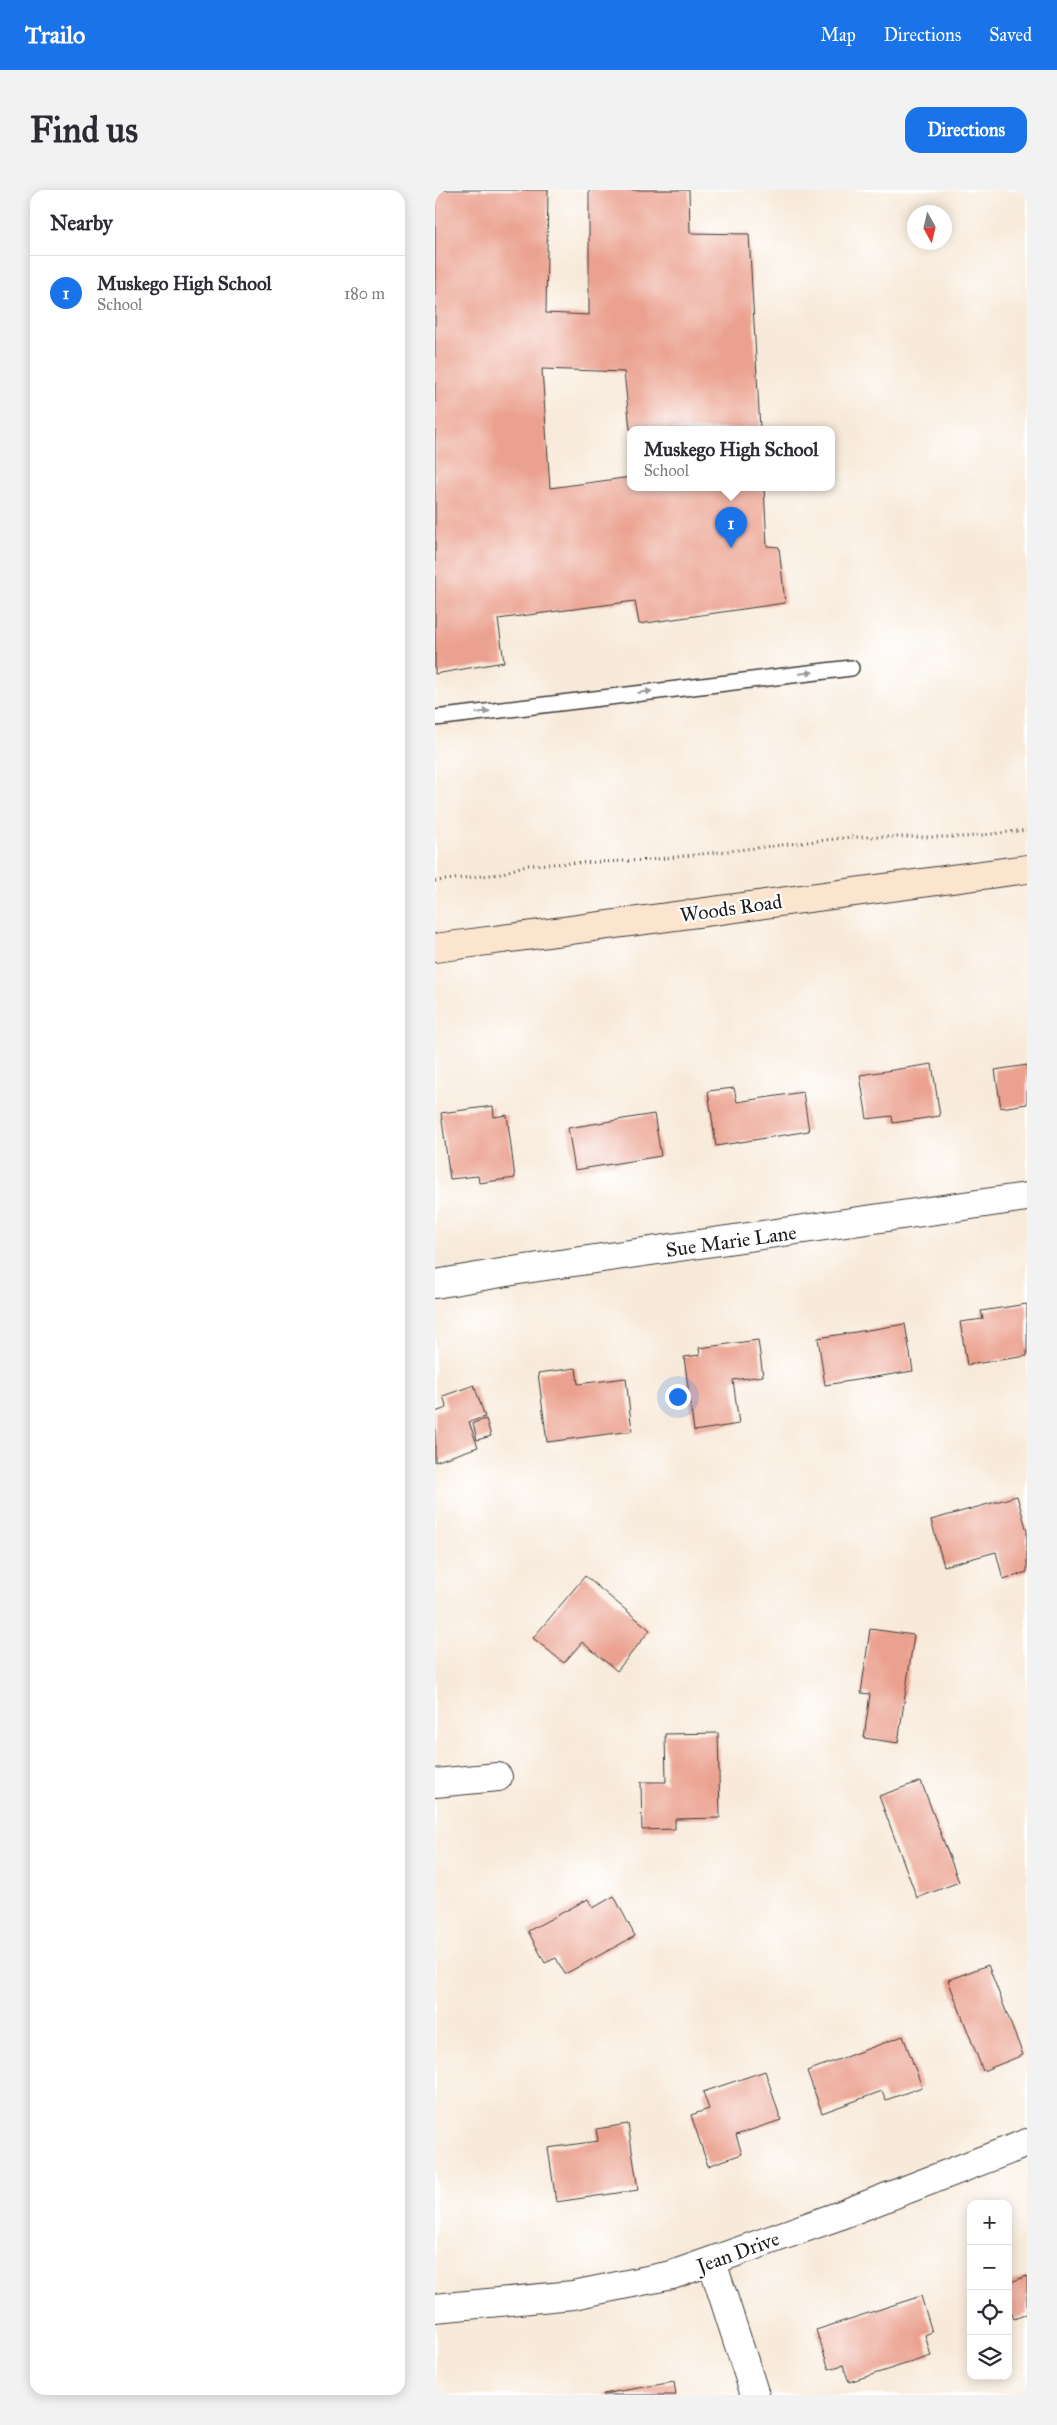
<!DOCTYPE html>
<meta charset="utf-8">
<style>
:root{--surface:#fff;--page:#f2f2f3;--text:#2b2b33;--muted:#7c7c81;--line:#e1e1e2;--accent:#1a73e8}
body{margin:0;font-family:"IM FELL Great Primer",serif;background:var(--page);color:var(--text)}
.controls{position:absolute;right:15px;bottom:15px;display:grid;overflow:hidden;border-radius:10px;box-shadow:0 2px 12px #0003}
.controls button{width:45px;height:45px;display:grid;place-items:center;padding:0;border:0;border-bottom:1px solid var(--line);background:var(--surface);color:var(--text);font:25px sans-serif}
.compass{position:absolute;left:472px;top:15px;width:45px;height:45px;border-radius:50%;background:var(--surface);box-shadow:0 2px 12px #0003;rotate:172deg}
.you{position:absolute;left:242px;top:1206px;width:18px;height:18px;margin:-12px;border:4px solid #fff;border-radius:50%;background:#1a73e8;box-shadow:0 0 0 8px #1a73e833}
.badge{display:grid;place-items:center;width:32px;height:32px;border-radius:50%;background:var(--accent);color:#fff;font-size:16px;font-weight:700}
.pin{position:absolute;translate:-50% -41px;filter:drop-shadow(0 1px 2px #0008)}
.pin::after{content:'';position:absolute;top:26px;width:18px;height:15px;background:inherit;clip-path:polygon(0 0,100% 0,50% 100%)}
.popup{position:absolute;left:192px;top:236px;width:208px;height:65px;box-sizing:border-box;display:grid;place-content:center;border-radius:10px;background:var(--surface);filter:drop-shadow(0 1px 4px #0005);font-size:16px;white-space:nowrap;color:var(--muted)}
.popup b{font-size:19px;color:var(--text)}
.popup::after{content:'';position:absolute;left:50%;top:100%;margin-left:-10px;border:10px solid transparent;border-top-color:var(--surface)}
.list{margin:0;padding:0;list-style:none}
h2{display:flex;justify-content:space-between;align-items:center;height:65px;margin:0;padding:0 20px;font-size:21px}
h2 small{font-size:16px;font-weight:400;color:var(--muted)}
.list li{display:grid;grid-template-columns:32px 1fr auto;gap:15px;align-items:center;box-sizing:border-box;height:75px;padding:0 20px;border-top:1px solid var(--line)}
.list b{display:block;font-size:19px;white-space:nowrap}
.list p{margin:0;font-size:16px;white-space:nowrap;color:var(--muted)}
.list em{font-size:16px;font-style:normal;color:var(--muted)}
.icon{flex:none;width:28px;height:28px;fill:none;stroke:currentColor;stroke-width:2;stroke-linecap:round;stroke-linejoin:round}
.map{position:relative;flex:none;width:592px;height:2205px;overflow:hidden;border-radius:15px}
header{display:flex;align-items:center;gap:30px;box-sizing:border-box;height:70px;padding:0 25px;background:var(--accent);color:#fff}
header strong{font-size:24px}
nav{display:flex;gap:28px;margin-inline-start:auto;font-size:18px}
.intro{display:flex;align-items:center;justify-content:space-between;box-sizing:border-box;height:120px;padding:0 30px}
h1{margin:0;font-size:35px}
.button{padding:12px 22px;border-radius:15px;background:var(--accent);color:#fff;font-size:18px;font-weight:700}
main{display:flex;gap:30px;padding:0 30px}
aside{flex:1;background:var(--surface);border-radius:15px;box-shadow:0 2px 12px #0003}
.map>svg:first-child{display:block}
</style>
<header>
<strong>Trailo</strong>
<nav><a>Map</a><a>Directions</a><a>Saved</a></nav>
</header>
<div class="intro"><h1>Find us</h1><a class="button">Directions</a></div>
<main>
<aside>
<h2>Nearby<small></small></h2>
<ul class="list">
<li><span class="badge">1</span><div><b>Muskego High School</b><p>School</p></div><em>180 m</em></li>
</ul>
</aside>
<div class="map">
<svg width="592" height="2205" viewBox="0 0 592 2205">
<rect width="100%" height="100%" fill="#fff"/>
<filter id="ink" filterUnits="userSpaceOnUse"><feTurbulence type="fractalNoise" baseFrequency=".02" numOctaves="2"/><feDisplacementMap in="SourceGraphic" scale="10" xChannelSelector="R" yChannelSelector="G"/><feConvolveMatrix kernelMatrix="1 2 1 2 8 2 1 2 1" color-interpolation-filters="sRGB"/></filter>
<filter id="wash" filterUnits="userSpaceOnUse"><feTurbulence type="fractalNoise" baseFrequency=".0096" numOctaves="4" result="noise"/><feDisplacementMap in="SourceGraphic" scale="20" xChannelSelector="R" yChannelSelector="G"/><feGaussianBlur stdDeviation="1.12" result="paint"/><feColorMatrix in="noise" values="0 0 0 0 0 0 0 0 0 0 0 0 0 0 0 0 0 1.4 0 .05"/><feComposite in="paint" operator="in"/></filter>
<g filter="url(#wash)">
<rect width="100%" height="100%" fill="#f8eada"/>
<g id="blocks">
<g fill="#eba18f">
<polygon points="0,0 113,0 111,123 154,125 154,0 254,0 255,43 314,44 325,239 195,239 189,182 107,179 115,298 196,287 196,297 329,297 332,356 344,357 350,413 204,434 200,411 63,429 69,472 0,484"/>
<polygon points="497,874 505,926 458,933 457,926 432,929 425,885"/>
<polygon points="592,875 592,914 566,918 560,880"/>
<polygon points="299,898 302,912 368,902 374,941 281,956 273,901"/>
<polygon points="58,916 59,927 72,925 80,988 44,993 43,986 15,989 6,923"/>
<polygon points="219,924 226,966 140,980 133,938"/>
<polygon points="592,1114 592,1166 532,1175 525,1132 548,1129 546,1121"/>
<polygon points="470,1134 478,1181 390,1195 383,1148"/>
<polygon points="323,1150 328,1186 298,1190 304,1234 259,1241 249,1167 265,1165 264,1158"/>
<polygon points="141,1178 143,1194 191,1188 197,1241 112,1252 103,1183"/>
<polygon points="39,1195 50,1227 34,1232 43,1257 0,1272 0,1222 12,1218 8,1206"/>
<polygon points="51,1229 56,1246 42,1250 38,1233"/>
<polygon points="582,1306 592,1341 592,1382 568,1389 561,1362 509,1376 496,1330"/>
<polygon points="150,1386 215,1440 182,1481 147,1452 129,1473 98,1448"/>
<polygon points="435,1439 479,1445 463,1553 429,1548 435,1504 426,1503"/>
<polygon points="283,1543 285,1628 240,1629 240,1639 207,1640 206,1592 231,1592 230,1544"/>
<polygon points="486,1591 524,1692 482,1708 444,1606"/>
<polygon points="179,1706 200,1746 130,1784 121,1768 110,1773 93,1741 153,1709 158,1718"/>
<polygon points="553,1775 588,1865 548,1881 513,1790"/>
<polygon points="468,1846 487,1897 451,1910 447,1901 387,1923 372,1881"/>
<polygon points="330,1881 346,1930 301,1945 307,1964 273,1976 256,1925 274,1919 268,1902"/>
<polygon points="193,1934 203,2000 121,2012 113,1958 163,1951 161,1939"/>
<polygon points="592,2086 592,2124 579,2129 573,2113 573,2093"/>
<polygon points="486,2106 497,2142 490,2145 496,2166 414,2192 408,2175 394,2179 381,2140"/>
<polygon points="239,2192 241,2205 168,2205 168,2204"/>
</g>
</g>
</g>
<g filter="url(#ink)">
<use href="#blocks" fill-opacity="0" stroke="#3d3b38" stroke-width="1"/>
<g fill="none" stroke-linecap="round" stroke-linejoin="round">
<g stroke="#3d3b38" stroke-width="18">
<polyline id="lane" points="0,528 416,478"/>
</g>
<g stroke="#3d3b38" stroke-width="30">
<g id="street">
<polyline points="0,1094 90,1079 592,1007"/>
<polyline points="0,1593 63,1587"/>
<polyline points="277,2072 320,2205"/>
<polyline points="0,2118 138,2105 237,2085 403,2026 592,1953"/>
</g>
</g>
<g stroke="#3d3b38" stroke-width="30">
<polyline id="secondary" points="0,758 592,679"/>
</g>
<polyline stroke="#3d3b38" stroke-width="3" stroke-dasharray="1 4" stroke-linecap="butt" points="0,691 65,684 91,675 214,670 417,647 530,647 592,640"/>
<use href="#lane" stroke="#fff" stroke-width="15"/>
<use href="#street" stroke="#fff" stroke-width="28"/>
<use href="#secondary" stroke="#fbe5cf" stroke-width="28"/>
</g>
<defs><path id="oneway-solid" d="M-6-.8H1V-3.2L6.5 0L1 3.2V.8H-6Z" transform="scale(1.25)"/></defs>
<g fill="#999">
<use href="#oneway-solid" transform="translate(371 483) rotate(-7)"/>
<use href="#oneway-solid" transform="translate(210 502) rotate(-7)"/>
<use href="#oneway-solid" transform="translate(48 522) rotate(-7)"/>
</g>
</g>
<g text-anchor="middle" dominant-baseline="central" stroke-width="4.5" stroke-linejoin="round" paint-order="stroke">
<g font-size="20" fill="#1c1c1c" stroke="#fff">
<text transform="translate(296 718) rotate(-8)">Woods Road</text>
<text transform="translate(296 1051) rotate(-8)">Sue Marie Lane</text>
<text transform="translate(303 2062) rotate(-20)">Jean Drive</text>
</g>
</g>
</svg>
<div class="controls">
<button>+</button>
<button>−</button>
<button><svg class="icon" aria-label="locate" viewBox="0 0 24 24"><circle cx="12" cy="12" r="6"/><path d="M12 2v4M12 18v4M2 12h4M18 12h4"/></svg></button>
<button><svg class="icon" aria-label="layers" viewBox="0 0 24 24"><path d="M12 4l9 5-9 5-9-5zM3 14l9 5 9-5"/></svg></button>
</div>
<svg class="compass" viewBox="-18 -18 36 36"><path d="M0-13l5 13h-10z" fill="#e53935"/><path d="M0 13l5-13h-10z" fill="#7c7c81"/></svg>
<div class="you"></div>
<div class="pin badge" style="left:296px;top:358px">1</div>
<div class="popup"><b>Muskego High School</b>School</div>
</div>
</main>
